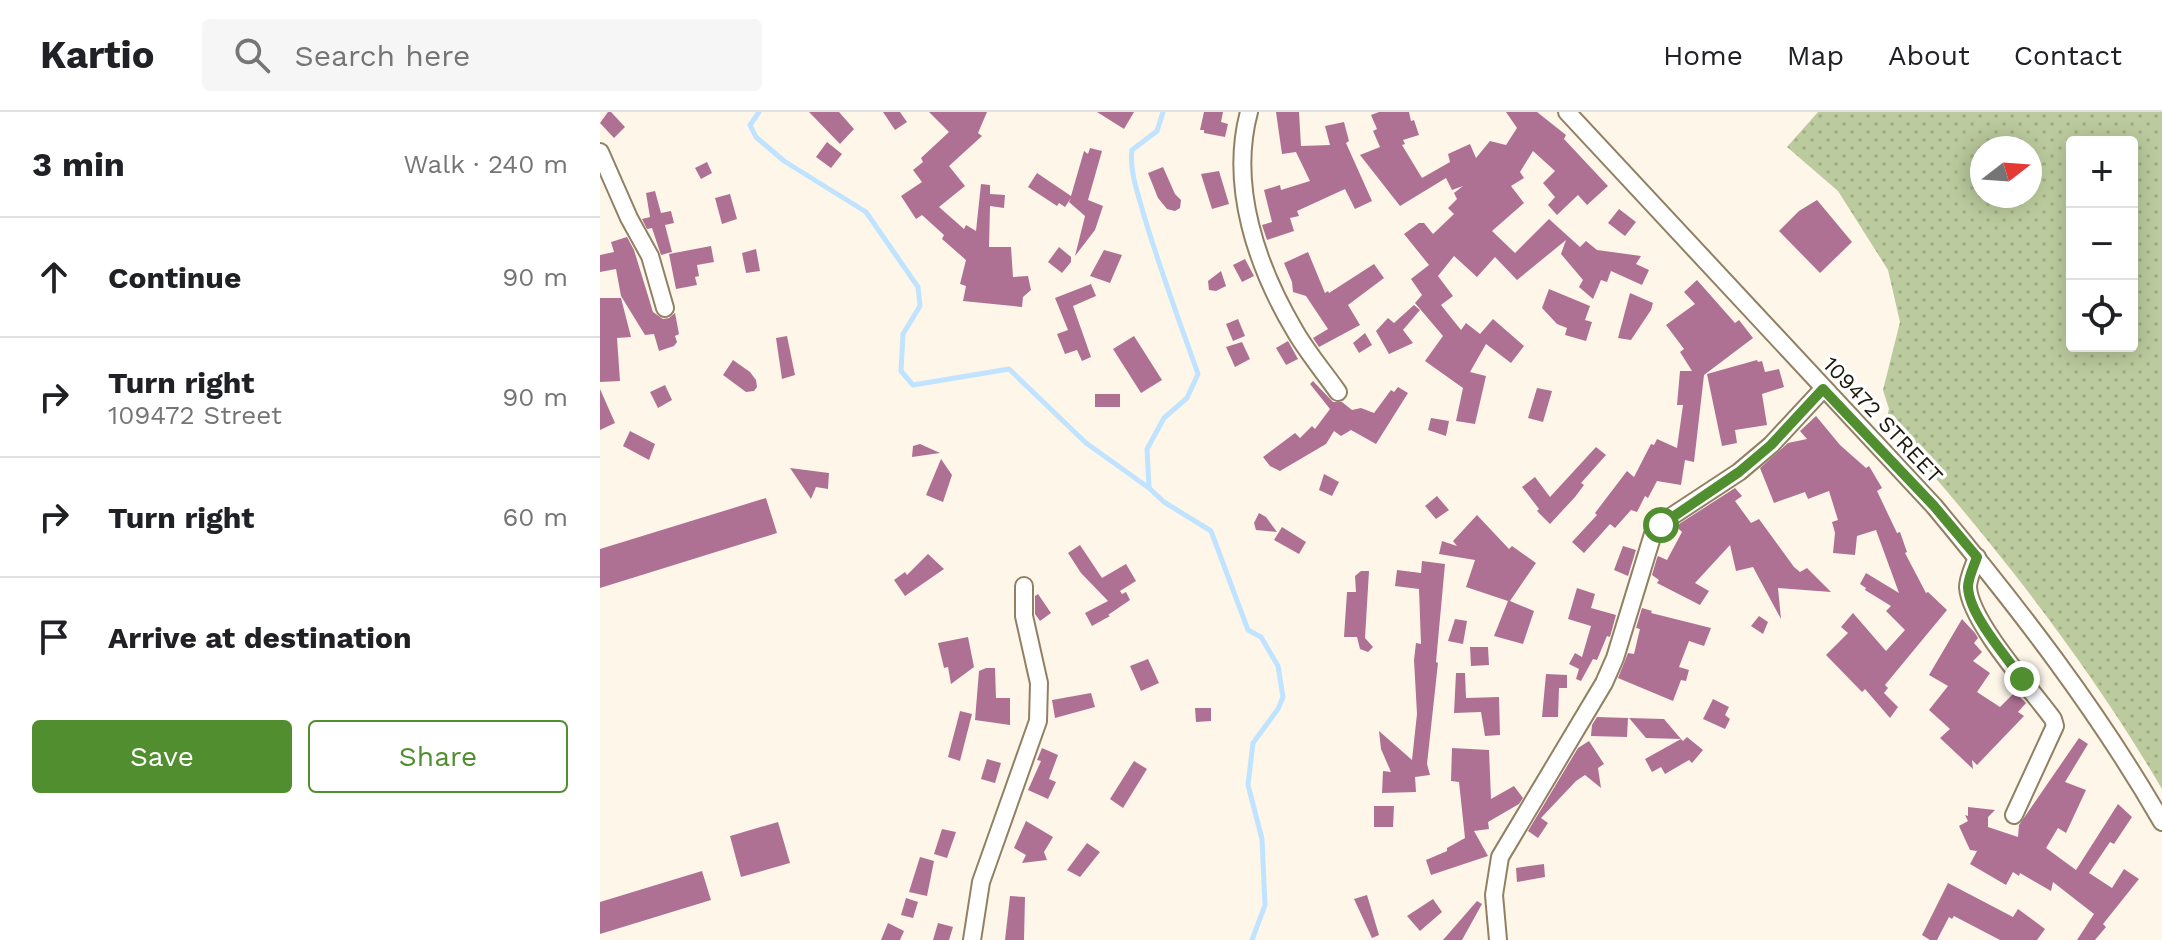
<!DOCTYPE html>
<meta charset="utf-8">
<style>
:root{--surface:#fff;--page:#f6f6f6;--text:#202124;--muted:#757577;--line:#e0e0e0;--accent:#508e2f}
body{margin:0;font-family:"Work Sans",sans-serif;background:var(--page);color:var(--text)}
.controls{position:absolute;right:24px;top:24px;display:grid;overflow:hidden;border-radius:8px;box-shadow:0 4px 20px #0003}
.controls button{width:72px;height:72px;display:grid;place-items:center;padding:0;border:0;border-bottom:2px solid var(--line);background:var(--surface);color:var(--text);font:40px sans-serif}
.compass{position:absolute;left:1370px;top:24px;width:72px;height:72px;border-radius:50%;background:var(--surface);box-shadow:0 4px 20px #0003;rotate:73deg}
.stop{position:absolute;width:24px;height:24px;margin:-18px;border:6px solid #508e2f;border-radius:50%;background:#fff}
.stop.end{background:#508e2f;border-color:#fff;box-shadow:0 2px 8px #0008}
.list{margin:0;padding:0;list-style:none}
h2{display:flex;justify-content:space-between;align-items:center;height:104px;margin:0;padding:0 32px;font-size:34px}
h2 small{font-size:26px;font-weight:400;color:var(--muted)}
.list li{display:grid;grid-template-columns:52px 1fr auto;gap:24px;align-items:center;box-sizing:border-box;height:120px;padding:0 32px;border-top:2px solid var(--line)}
.list b{display:block;font-size:30px;white-space:nowrap}
.list p{margin:0;font-size:26px;white-space:nowrap;color:var(--muted)}
.list em{font-size:26px;font-style:normal;color:var(--muted)}
.actions{display:flex;gap:16px;padding:24px 32px}
.actions a{flex:1;padding:18px 0;border:2px solid var(--accent);border-radius:8px;text-align:center;font-size:28px;color:var(--accent)}
.actions .main{background:var(--accent);color:#fff}
.icon{flex:none;width:44px;height:44px;fill:none;stroke:currentColor;stroke-width:2;stroke-linecap:round;stroke-linejoin:round}
.map{position:relative;flex:none;width:1562px;height:828px;overflow:hidden}
header{display:flex;align-items:center;gap:48px;box-sizing:border-box;height:112px;padding:0 40px;background:var(--surface);border-bottom:2px solid var(--line)}
header strong{font-size:38px}
nav{display:flex;gap:44px;margin-inline-start:auto;font-size:28px}
.search{width:560px;height:72px;background:var(--page);display:flex;align-items:center;gap:20px;box-sizing:border-box;padding:0 28px;border-radius:8px;color:var(--muted);font-size:30px}
main{display:flex}
aside{flex:1;background:var(--surface)}
.map>svg:first-child{display:block}
</style>
<header>
<strong>Kartio</strong>
<div class="search"><svg class="icon" aria-label="search" viewBox="0 0 24 24"><circle cx="10" cy="10" r="6"/><path d="M15 15l6 6"/></svg>Search here</div>
<nav><a>Home</a><a>Map</a><a>About</a><a>Contact</a></nav>
</header>
<main>
<aside>
<h2>3 min<small>Walk · 240 m</small></h2>
<ul class="list">
<li><svg class="icon" aria-label="ahead" viewBox="0 0 24 24"><path d="M12 20V5M6 11l6-6 6 6"/></svg><div><b>Continue</b></div><em>90 m</em></li>
<li><svg class="icon" aria-label="right" viewBox="0 0 24 24"><path d="M7 20v-9h11M14 6l5 5-5 5"/></svg><div><b>Turn right</b><p>109472 Street</p></div><em>90 m</em></li>
<li><svg class="icon" aria-label="right" viewBox="0 0 24 24"><path d="M7 20v-9h11M14 6l5 5-5 5"/></svg><div><b>Turn right</b></div><em>60 m</em></li>
<li><svg class="icon" aria-label="arrive" viewBox="0 0 24 24"><path d="M6 21V4h12l-3 4 3 4H6"/></svg><div><b>Arrive at destination</b></div></li>
</ul>
<div class="actions"><a class="main">Save</a><a>Share</a></div>
</aside>
<div class="map">
<svg width="1562" height="828" viewBox="0 0 1562 828">
<defs>
<pattern id="green-dots" width="8" height="8" patternUnits="userSpaceOnUse" patternTransform="scale(2)"><rect width="8" height="8" fill="#bbcb9d"/><path d="M2 2h.1M6 6h.1" fill="none" stroke="#a0ae86" stroke-width="1.8" stroke-linecap="round"/></pattern>
</defs>
<rect width="100%" height="100%" fill="#fef6e9"/>
<path fill="url(#green-dots)" fill-rule="evenodd" d="M1218 0H1562V677C1484 544 1388 424 1286 309L1289 297 1283 278 1300 210 1288 158 1238 79 1187 35ZM1472 30H1532V234H1472ZM1382 36H1430V84H1382Z"/>
<g fill="none" stroke-linecap="round" stroke-linejoin="round">
<g stroke="#c0e3ff" stroke-width="5">
<polyline points="159,0 150,13 156,25 184,49 266,100 318,175 320,194 303,222 301,259 313,273 409,257 486,331 549,376"/>
<path d="M563 0 557 19 532 38C529 57 538 82 543 100 559 155 579 208 598 262L587 286 564 306 547 337 549 376 564 390 611 419 648 518 661 525 678 554 683 585 678 597 653 631 648 673 662 727 665 793 652 828"/>
</g>
</g>
<g fill="#ae7194">
<polygon points="8,0 11,0 25,15 14,26 0,11"/>
<polygon points="209,0 239,0 254,17 240,32"/>
<polygon points="283,0 300,0 307,10 295,18"/>
<polygon points="329,0 387,0 378,21 382,24 349,54 365,74 339,95 364,117 366,113 376,119 381,72 390,73 390,82 405,83 404,96 390,94 389,135 411,135 413,165 428,164 431,178 423,185 422,195 363,189 366,174 360,172 366,148 342,127 344,123 322,103 316,107 301,84 322,70 313,58 323,50 321,46 349,20"/>
<polygon points="497,0 534,0 524,17"/>
<polygon points="604,0 623,0 621,10 628,12 625,25 604,21 604,18 600,18"/>
<polygon points="676,0 699,0 701,34 730,33 725,14 744,10 749,29 746,31 772,89 755,97 745,77 697,99 699,104 690,106 694,119 667,128 662,113 672,110 664,78 680,73 681,78 710,69 696,40 682,42"/>
<polygon points="779,0 809,0 811,9 814,8 819,23 803,28 805,32 802,33 822,66 850,50 848,42 870,32 876,46 890,29 906,33 917,16 906,0 937,0 966,23 964,27 1008,74 987,93 978,83 957,103 948,93 955,85 943,71 955,59 933,39 920,60 924,66 911,74 924,91 892,119 915,141 949,107 980,135 986,129 997,138 1041,144 1036,152 1049,158 1042,173 1011,159 1007,170 1001,168 993,187 979,175 983,168 961,142 966,128 917,168 895,145 877,165 854,144 838,164 853,184 841,193 861,218 866,211 880,222 893,207 924,234 911,251 886,232 870,260 886,264 875,312 856,309 863,276 825,249 843,224 815,191 822,183 811,167 829,153 804,122 819,111 824,111 833,122 854,102 848,96 857,87 854,81 863,74 852,78 846,66 800,94 760,43 780,35 773,19 777,17 771,3"/>
<polygon points="227,30 242,42 231,56 216,45"/>
<polygon points="490,36 502,39 488,88 503,94 495,118 475,144 485,104 469,90 471,86 465,95 459,91 457,94 428,75 437,61 471,84 484,39 488,42"/>
<polygon points="107,50 112,61 101,67 95,56"/>
<polygon points="563,55 575,82 581,88 580,96 575,99 567,97 558,86 548,61"/>
<polygon points="619,59 629,92 612,97 601,62"/>
<polygon points="55,79 61,101 71,99 74,111 65,113 72,140 61,143 52,116 47,117 42,107 50,105 46,81"/>
<polygon points="130,82 137,107 122,112 115,86"/>
<polygon points="1217,88 1252,130 1220,161 1179,119 1199,99"/>
<polygon points="1019,97 1036,110 1025,124 1008,111"/>
<polygon points="27,125 34,138 53,200 63,207 69,206 75,201 79,222 75,224 77,230 74,234 59,239 54,222 45,223 21,184 16,157 0,160 0,143 14,140 11,130"/>
<polygon points="111,134 114,150 97,153 99,164 95,165 97,173 76,177 69,142"/>
<polygon points="459,135 471,145 471,150 462,161 448,150"/>
<polygon points="156,137 160,159 146,161 142,141"/>
<polygon points="504,138 522,143 510,171 490,164"/>
<polygon points="708,140 725,181 728,179 729,181 774,152 784,166 748,193 760,213 719,235 713,226 728,217 706,184 693,180 692,170 684,151"/>
<polygon points="645,147 654,164 642,170 633,153"/>
<polygon points="621,159 626,174 616,179 609,178 608,169"/>
<polygon points="1097,168 1135,211 1139,208 1153,226 1104,263 1094,350 1085,348 1081,373 1057,369 1048,386 1045,384 1037,400 1031,398 1015,416 1010,412 984,441 972,430 997,403 995,401 1027,359 1034,365 1051,332 1054,333 1057,327 1077,336 1083,293 1077,293 1080,259 1092,259 1080,240 1084,237 1066,213 1095,192 1084,180"/>
<polygon points="491,172 496,184 473,194 491,245 482,249 477,238 465,242 457,222 468,218 455,186"/>
<polygon points="949,177 990,194 985,208 992,210 986,229 965,223 967,216 957,212 942,196"/>
<polygon points="1030,181 1053,191 1051,198 1031,228 1018,226"/>
<polygon points="0,186 21,186 31,225 17,226 20,269 0,270"/>
<polygon points="814,193 820,198 803,218 813,231 789,242 776,219 788,206 794,211"/>
<polygon points="638,207 645,224 633,229 626,212"/>
<polygon points="765,221 772,233 759,241 753,231"/>
<polygon points="187,224 195,263 182,267 176,226"/>
<polygon points="534,224 562,268 541,281 513,237"/>
<polygon points="688,229 698,247 686,253 676,236"/>
<polygon points="642,230 650,247 635,255 626,235"/>
<polygon points="133,248 150,260 156,268 157,275 154,279 146,280 123,263"/>
<polygon points="1157,248 1158,250 1162,249 1165,260 1179,257 1184,275 1162,282 1167,313 1135,318 1137,331 1122,334 1107,262"/>
<polygon points="713,269 733,290 742,290 752,298 761,296 774,301 791,278 794,280 798,275 808,281 776,332 751,318 741,324 734,319 726,332 680,359 670,354 663,345 695,321 700,326 712,314 715,317 730,297 710,272"/>
<polygon points="65,273 72,288 58,296 50,280"/>
<polygon points="937,276 952,279 943,310 928,306"/>
<polygon points="0,277 15,311 0,318"/>
<rect x="495" y="282" width="25" height="13"/>
<polygon points="1216,304 1240,333 1266,356 1269,354 1282,376 1277,379 1297,421 1300,420 1307,440 1305,441 1326,481 1328,480 1347,498 1285,573 1288,576 1284,581 1298,595 1290,606 1265,577 1262,580 1226,543 1248,521 1241,515 1253,501 1286,539 1305,518 1286,499 1291,494 1265,478 1266,476 1260,472 1266,461 1299,481 1276,418 1257,424 1255,443 1233,441 1235,421 1232,410 1238,408 1229,379 1208,387 1205,380 1174,391 1160,356 1188,331 1207,327 1200,319"/>
<polygon points="831,306 849,309 846,324 828,318"/>
<polygon points="30,319 55,332 49,348 23,334"/>
<polygon points="320,332 340,341 312,345 313,334"/>
<polygon points="996,335 1006,343 981,371 984,373 975,385 950,412 937,399 939,397 922,375 935,365 950,385"/>
<polygon points="341,347 352,363 343,390 326,383"/>
<polygon points="190,356 229,361 228,377 216,375 211,387"/>
<polygon points="724,362 739,370 732,384 719,378"/>
<polygon points="1135,376 1142,384 1135,389 1151,411 1159,407 1194,455 1200,460 1207,456 1231,480 1178,476 1181,507 1153,455 1136,459 1130,433 1095,471 1109,479 1100,493 1057,471 1059,468 1052,463 1057,446 1058,444 1067,448 1082,420 1076,414"/>
<polygon points="837,384 849,398 836,407 825,394"/>
<polygon points="166,386 177,421 0,476 0,437"/>
<polygon points="659,401 666,405 677,420 656,418 654,411"/>
<polygon points="877,403 909,437 912,434 936,451 910,489 934,499 923,532 894,524 908,489 866,475 875,448 839,442 842,429 857,434 853,429"/>
<polygon points="682,415 706,430 699,442 674,428"/>
<polygon points="480,433 502,466 526,452 536,469 520,479 522,482 526,480 530,488 508,503 510,504 492,514 485,501 508,489 481,461 468,441"/>
<polygon points="1023,434 1036,438 1028,464 1014,458"/>
<polygon points="328,442 344,457 305,484 294,468 305,460 307,463"/>
<polygon points="822,449 845,452 836,550 838,551 827,652 830,663 815,665 816,680 782,681 783,659 791,660 781,637 779,619 812,648 817,602 814,548 816,531 821,532 819,477 795,474 797,458 821,461"/>
<polygon points="761,459 769,459 765,526 773,535 768,540 760,537 757,525 744,525 747,480 756,480 755,464"/>
<polygon points="977,476 995,482 991,496 1016,503 1010,525 1007,524 997,548 993,547 981,569 976,567 979,557 969,552 975,541 982,545 991,514 968,507"/>
<polygon points="438,482 451,501 440,509 435,502 435,484"/>
<polygon points="1042,496 1052,499 1051,501 1111,516 1104,534 1089,529 1079,555 1089,558 1086,569 1081,568 1073,589 1018,566 1028,541 1034,542 1040,517 1036,516"/>
<polygon points="1159,504 1168,510 1163,522 1151,514"/>
<polygon points="855,507 867,509 863,532 848,529"/>
<polygon points="1362,507 1375,521 1378,526 1374,531 1382,540 1373,549 1390,561 1377,580 1400,595 1415,580 1426,591 1418,600 1424,604 1377,653 1372,648 1373,657 1340,626 1350,617 1329,598 1348,574 1329,563"/>
<polygon points="368,525 374,555 351,572 348,555 344,556 338,531"/>
<polygon points="870,535 888,535 889,553 871,554"/>
<polygon points="548,547 559,571 541,579 530,554"/>
<polygon points="386,556 395,556 396,586 410,586 410,613 375,608 379,559"/>
<polygon points="856,561 865,561 866,586 899,585 900,623 885,624 881,600 854,601"/>
<polygon points="946,562 967,563 967,576 959,576 958,605 942,605"/>
<polygon points="491,581 495,595 455,606 452,588"/>
<polygon points="1113,587 1129,595 1125,603 1130,607 1125,617 1103,607"/>
<polygon points="595,596 611,596 611,609 596,610"/>
<polygon points="360,599 372,602 360,649 348,645"/>
<polygon points="997,605 1028,606 1027,625 991,624 992,613"/>
<polygon points="1029,606 1064,607 1081,627 1046,626"/>
<polygon points="1087,625 1103,638 1092,651 1089,648 1065,662 1061,655 1052,660 1045,647 1081,627 1083,629"/>
<polygon points="1479,626 1488,632 1465,670 1486,678 1466,721 1458,716 1446,736 1476,758 1518,692 1532,705 1514,732 1510,730 1489,761 1512,776 1524,757 1539,767 1503,812 1506,815 1495,828 1477,828 1494,802 1453,770 1451,779 1420,761 1419,764 1413,760 1406,773 1370,752 1377,739 1370,738 1359,714 1368,709 1365,703 1368,704 1368,695 1395,698 1388,705 1388,715 1418,725 1419,713"/>
<polygon points="989,629 1004,652 998,656 1001,676 985,663 976,669 941,706 948,711 938,726 928,719 978,636"/>
<polygon points="442,636 458,643 449,667 456,670 448,687 428,678 441,649 437,648"/>
<polygon points="852,636 889,638 891,687 914,674 923,686 919,692 888,710 889,717 874,719 888,744 831,763 826,748 847,739 847,736 865,726 859,670 851,669"/>
<polygon points="387,647 401,651 395,671 381,667"/>
<polygon points="534,649 547,657 523,696 510,687"/>
<polygon points="774,694 794,694 793,715 774,715"/>
<polygon points="426,709 453,725 444,740 447,748 422,751 426,743 414,736"/>
<polygon points="178,710 190,751 141,765 130,724"/>
<polygon points="342,717 356,720 347,746 334,742"/>
<polygon points="487,731 500,740 480,765 467,758"/>
<polygon points="320,745 334,749 327,784 309,780"/>
<polygon points="944,752 945,765 917,770 916,756"/>
<polygon points="102,759 111,788 0,822 0,790"/>
<polygon points="1348,771 1413,805 1418,797 1445,817 1437,828 1400,828 1354,804 1352,807 1349,805 1337,828 1330,828 1322,823"/>
<polygon points="767,783 779,823 772,826 754,787"/>
<polygon points="410,784 425,785 424,828 405,828"/>
<polygon points="306,786 318,790 313,806 301,803"/>
<polygon points="833,787 842,800 820,819 807,804"/>
<polygon points="877,789 882,792 862,828 843,828"/>
<polygon points="288,811 304,819 300,828 281,828"/>
<polygon points="338,811 353,815 349,828 333,828"/>
</g>
<g fill="none" stroke-linecap="round" stroke-linejoin="round">
<g stroke="#918063" stroke-width="20">
<g id="minor">
<path d="M649 0C629 74 657 155 695 219 707 240 724 260 738 280"/>
<path d="M967 0 1334 394C1418 495 1497 597 1562 710"/>
<polyline points="0,40 29,106 50,144 65,196"/>
<path d="M1377 445C1374 454 1368 466 1368 475 1370 510 1432 578 1453 607L1455 614 1414 703"/>
<polyline points="372,828 381,770 438,609 439,571 424,504 424,474"/>
<polyline points="898,828 894,783 900,745 1004,571 1015,546 1053,422 1069,406 1139,360 1171,333 1223,277"/>
</g>
</g>
<use href="#minor" stroke="#fff" stroke-width="16"/>
</g>
<g fill="none" stroke-linecap="round" stroke-linejoin="round">
<path stroke="#508e2f" stroke-width="10" d="M1061 413 1139 360 1171 333 1223 277 1334 394 1377 445C1374 454 1368 466 1368 475 1369 503 1406 544 1422 567"/>
</g>
<g text-anchor="middle" dominant-baseline="central" stroke-width="7" stroke-linejoin="round" paint-order="stroke">
<g font-size="22" fill="#1e170b" stroke="#fff">
<text transform="translate(1283 308) rotate(47)">109472 STREET</text>
</g>
</g>
</svg>
<div class="controls">
<button>+</button>
<button>−</button>
<button><svg class="icon" aria-label="locate" viewBox="0 0 24 24"><circle cx="12" cy="12" r="6"/><path d="M12 2v4M12 18v4M2 12h4M18 12h4"/></svg></button>
</div>
<svg class="compass" viewBox="-18 -18 36 36"><path d="M0-13l5 13h-10z" fill="#e53935"/><path d="M0 13l5-13h-10z" fill="#757577"/></svg>
<div class="stop" style="left:1061px;top:413px"></div>
<div class="stop end" style="left:1422px;top:567px"></div>
</div>
</main>
